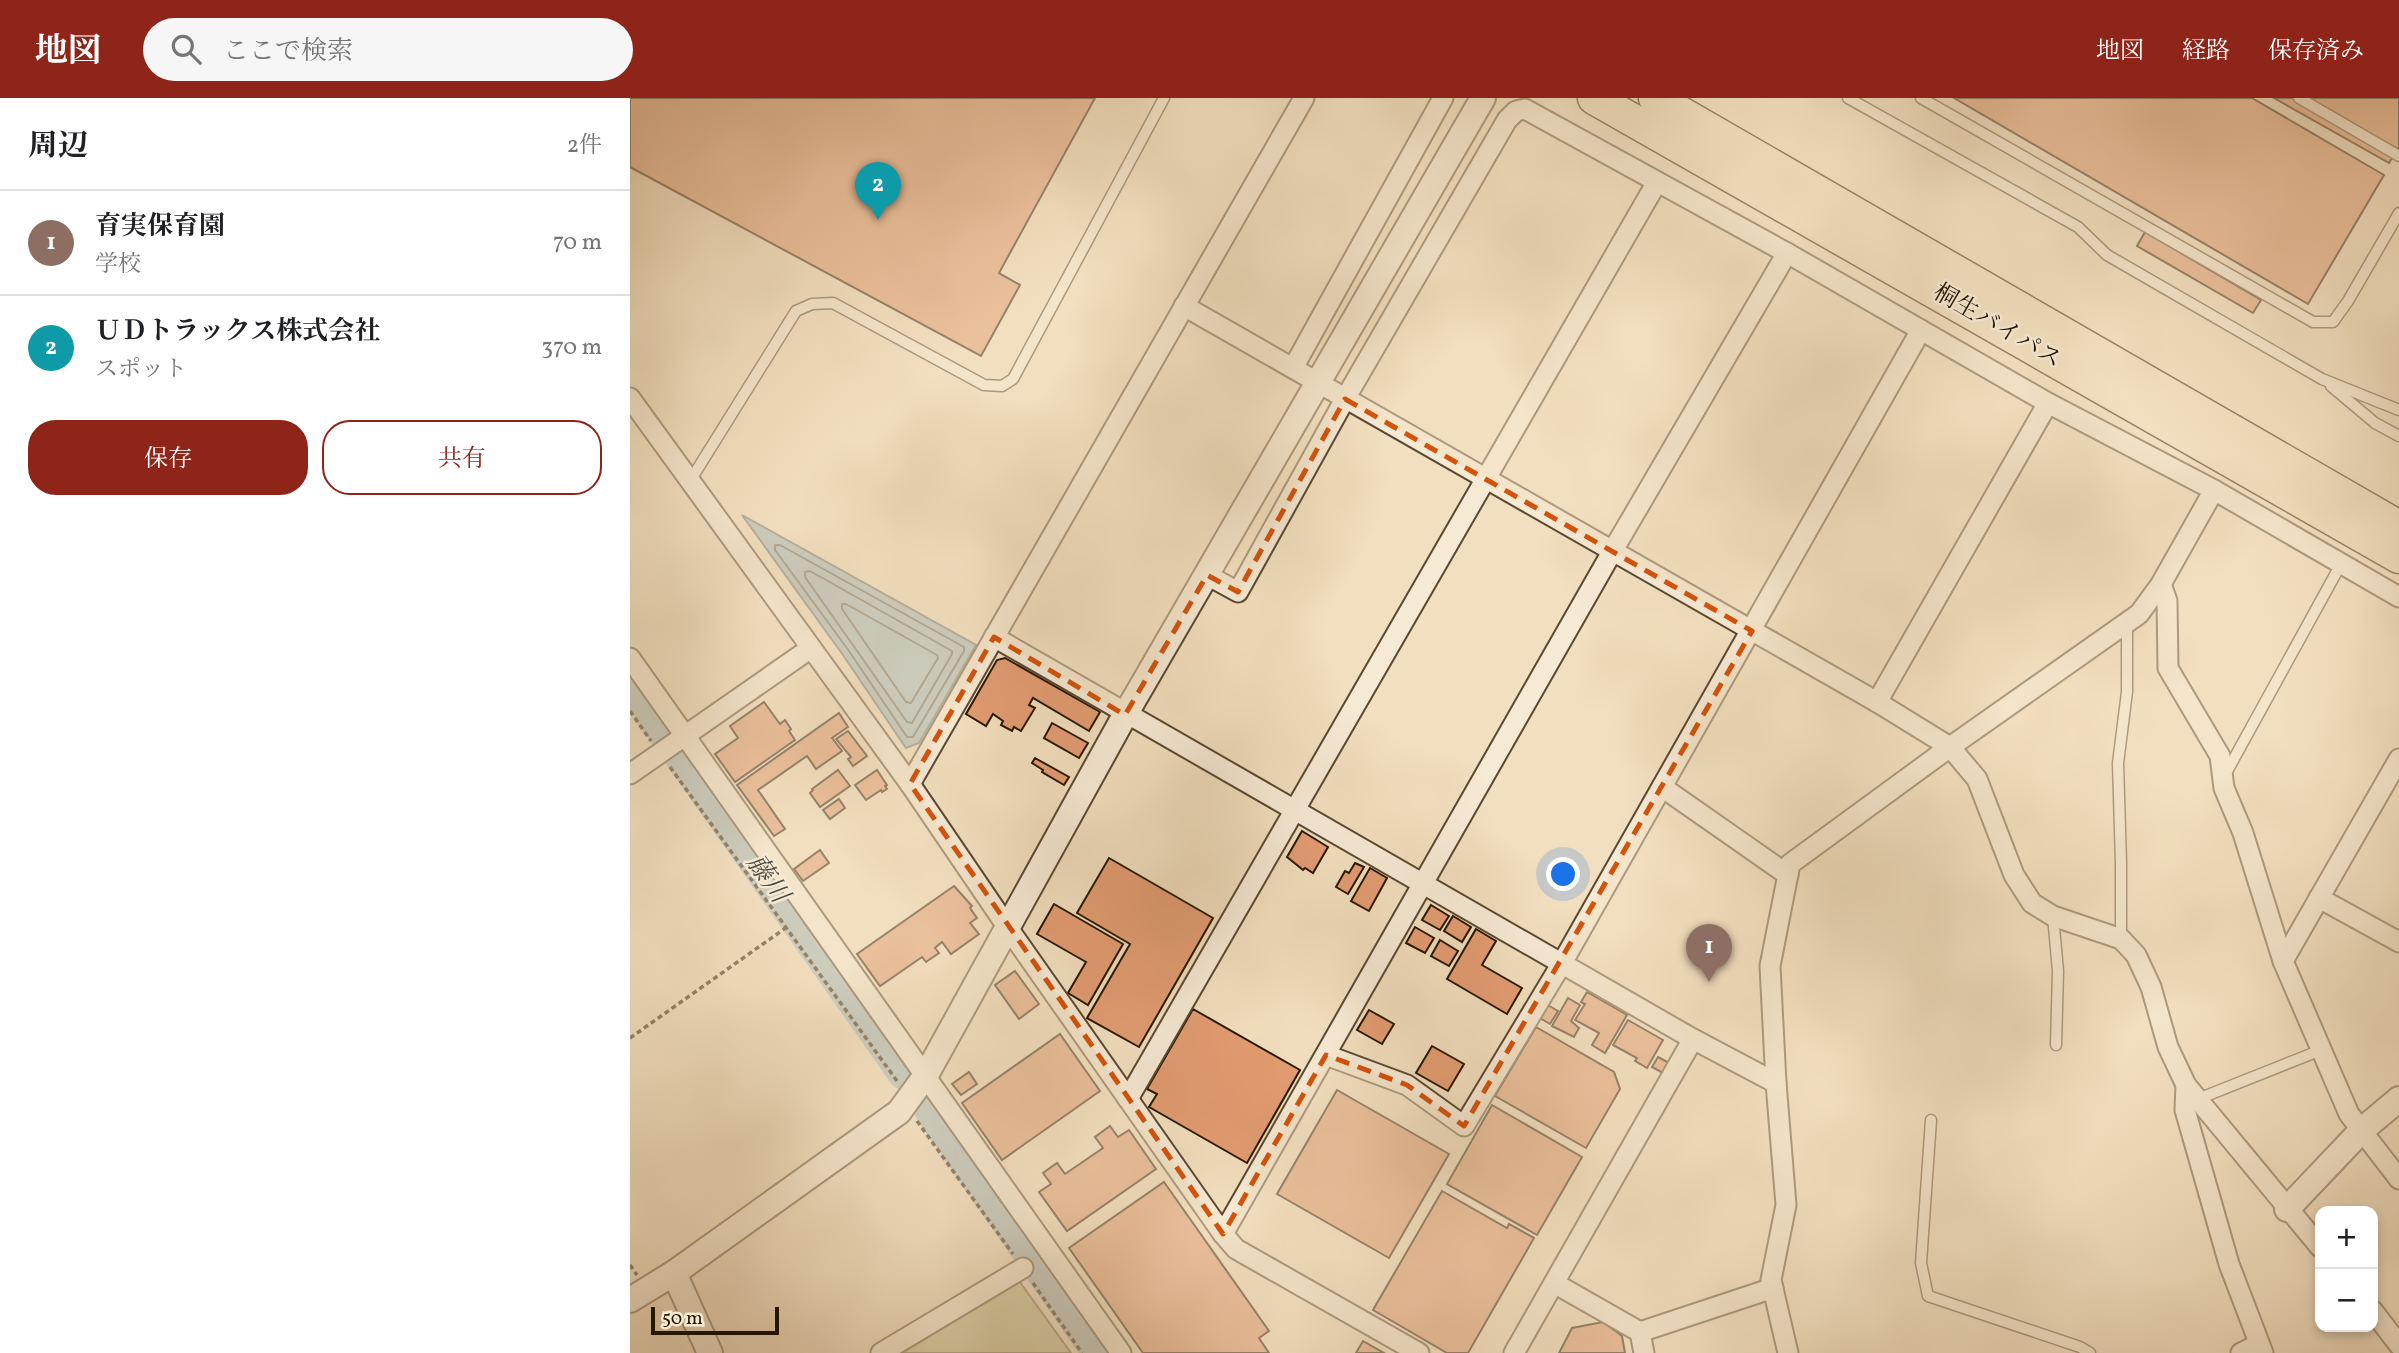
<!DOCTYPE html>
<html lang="ja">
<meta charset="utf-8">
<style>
:root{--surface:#fff;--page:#f6f6f6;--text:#202124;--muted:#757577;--line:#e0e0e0;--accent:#8f2418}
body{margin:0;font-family:Vollkorn,"Noto Serif JP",serif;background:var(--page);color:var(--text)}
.controls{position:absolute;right:21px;bottom:21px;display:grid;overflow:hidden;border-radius:14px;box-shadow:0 4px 10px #0003}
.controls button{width:63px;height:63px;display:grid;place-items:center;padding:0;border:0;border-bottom:2px solid var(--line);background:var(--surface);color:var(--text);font:35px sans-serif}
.scale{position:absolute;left:21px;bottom:18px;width:128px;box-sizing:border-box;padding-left:7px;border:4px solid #271600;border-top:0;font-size:19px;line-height:24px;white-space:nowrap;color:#271600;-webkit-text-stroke:5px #f7ead5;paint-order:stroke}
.you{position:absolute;left:934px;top:777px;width:24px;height:24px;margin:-18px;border:5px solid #fff;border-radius:50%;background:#1a73e8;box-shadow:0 0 0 10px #1a73e833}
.badge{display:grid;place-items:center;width:46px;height:46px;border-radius:50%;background:var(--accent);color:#fff;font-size:23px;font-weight:700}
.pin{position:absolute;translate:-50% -58px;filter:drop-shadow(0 2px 4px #0008)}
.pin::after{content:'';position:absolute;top:37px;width:24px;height:21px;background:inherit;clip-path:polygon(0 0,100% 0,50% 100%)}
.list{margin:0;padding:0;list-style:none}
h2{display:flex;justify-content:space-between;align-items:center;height:91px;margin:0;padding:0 28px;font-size:30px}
h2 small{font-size:23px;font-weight:400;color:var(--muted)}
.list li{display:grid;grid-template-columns:46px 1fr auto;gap:21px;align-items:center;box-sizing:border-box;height:105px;padding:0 28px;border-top:2px solid var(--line)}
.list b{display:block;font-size:26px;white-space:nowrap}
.list p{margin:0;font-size:23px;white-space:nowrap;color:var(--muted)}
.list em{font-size:23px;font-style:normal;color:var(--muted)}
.actions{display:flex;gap:14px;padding:21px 28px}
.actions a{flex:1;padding:16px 0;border:2px solid var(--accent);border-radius:28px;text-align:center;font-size:24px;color:var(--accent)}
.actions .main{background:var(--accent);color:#fff}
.icon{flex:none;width:38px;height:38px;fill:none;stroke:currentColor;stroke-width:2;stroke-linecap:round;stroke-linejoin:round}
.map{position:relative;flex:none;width:1769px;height:1255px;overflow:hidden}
header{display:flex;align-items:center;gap:42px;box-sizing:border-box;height:98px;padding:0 35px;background:var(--accent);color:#fff}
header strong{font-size:33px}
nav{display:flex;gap:38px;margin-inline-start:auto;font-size:24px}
.search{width:490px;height:63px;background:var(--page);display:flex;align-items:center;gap:18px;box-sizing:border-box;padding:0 24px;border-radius:38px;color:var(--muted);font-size:26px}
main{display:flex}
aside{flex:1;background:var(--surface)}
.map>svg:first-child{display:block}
</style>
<header>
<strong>地図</strong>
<div class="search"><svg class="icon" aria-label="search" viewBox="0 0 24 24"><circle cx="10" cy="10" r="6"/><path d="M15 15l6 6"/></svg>ここで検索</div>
<nav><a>地図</a><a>経路</a><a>保存済み</a></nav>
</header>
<main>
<aside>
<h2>周辺<small>2件</small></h2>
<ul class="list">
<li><span class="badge" style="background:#8d6e63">1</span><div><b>育実保育園</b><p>学校</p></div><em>70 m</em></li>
<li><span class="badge" style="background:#0f9aa8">2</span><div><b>ＵＤトラックス株式会社</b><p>スポット</p></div><em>370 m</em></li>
</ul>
<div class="actions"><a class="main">保存</a><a>共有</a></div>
</aside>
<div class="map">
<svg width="1769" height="1255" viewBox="0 0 1769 1255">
<rect width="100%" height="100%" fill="#f2dfbf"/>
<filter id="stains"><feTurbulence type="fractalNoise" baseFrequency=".00286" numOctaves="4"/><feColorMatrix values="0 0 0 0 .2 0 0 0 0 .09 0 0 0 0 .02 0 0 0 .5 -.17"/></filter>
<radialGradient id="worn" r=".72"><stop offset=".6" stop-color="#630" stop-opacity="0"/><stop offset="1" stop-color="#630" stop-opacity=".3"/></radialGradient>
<polygon fill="#c2c08c" stroke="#746b46" stroke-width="2" points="387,1180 441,1255 259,1255"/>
<polygon fill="#a1b9bd" stroke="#707871" stroke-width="2" points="112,417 346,547 289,645 276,650 213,557"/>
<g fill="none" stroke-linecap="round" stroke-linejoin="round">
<g stroke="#64685e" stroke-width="2">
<polygon points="145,447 150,447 334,549 334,553 283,639 277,639 219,553 145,452"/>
<polygon points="180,473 322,553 322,556 282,625 277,624 175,479 175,474"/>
<polygon points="212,506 216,506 307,557 308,560 281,605 276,604 212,511"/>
</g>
<g stroke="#a1b9bd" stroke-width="32">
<polyline points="0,587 274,976"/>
<polyline points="301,1014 468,1255"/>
</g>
</g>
<g fill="#e39c72" stroke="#271600" stroke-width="2">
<polygon points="0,0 465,0 369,175 390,187 351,258 0,69"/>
<polygon points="1324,0 1622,0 1754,77 1678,206"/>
<polygon points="1644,0 1769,0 1769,49 1759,65"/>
<polygon points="1515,134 1631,202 1623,215 1507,148"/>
<polygon points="375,560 470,614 459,633 403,600 399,607 405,610 391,633 384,629 382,633 371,627 373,623 363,616 356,628 336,616 367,562"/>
<polygon points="134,604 150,626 155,622 161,631 159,633 165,642 105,684 85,656 108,640 100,628"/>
<polygon points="209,615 218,629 202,640 212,653 186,671 177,658 128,692 155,731 144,738 107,687"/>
<polygon points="422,625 458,645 449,660 414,640"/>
<polygon points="218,633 237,658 223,668 218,661 221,659 206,641"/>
<polygon points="405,660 439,679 434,687 412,674 413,672 402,665"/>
<polygon points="208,672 220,688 190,709 180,695 183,692 182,691"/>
<polygon points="247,672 257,687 255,688 257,691 252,694 251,692 236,702 225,687"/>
<polygon points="209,701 215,710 200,721 193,712"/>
<polygon points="672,733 698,749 683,775 675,770 673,772 657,759"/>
<polygon points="190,752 199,765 173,783 164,771"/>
<polygon points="479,760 583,820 509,949 457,920 500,846 447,815"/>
<polygon points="725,765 734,769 718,796 706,789 715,773 719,775"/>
<polygon points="740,770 757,780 739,813 721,803"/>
<polygon points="324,788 342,808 340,810 347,820 340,825 349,836 321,856 312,844 305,850 309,855 296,864 292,859 250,888 227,856"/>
<polygon points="424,806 493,846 458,907 438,895 456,864 407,836"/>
<polygon points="801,807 819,818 810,832 792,822"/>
<polygon points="823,818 841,829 832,844 814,833"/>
<polygon points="785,829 804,840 795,855 776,845"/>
<polygon points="846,831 866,843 852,867 892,890 877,916 817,881"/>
<polygon points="810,842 828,853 819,868 801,858"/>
<polygon points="385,873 409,906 389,921 365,887"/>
<polygon points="957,894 997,917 975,955 962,947 969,935 945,922 955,906 951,904"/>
<polygon points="938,900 950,907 941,923 949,930 944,939 922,928"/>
<polygon points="916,906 928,913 920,926 908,919"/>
<polygon points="563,911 670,972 617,1065 519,1009 527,996 517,991"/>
<polygon points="739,912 764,926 752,946 727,932"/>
<polygon points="998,922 1033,942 1017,970 1005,963 1007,960 983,947"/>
<polygon points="906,929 984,974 990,991 956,1050 865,998"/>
<polygon points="430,936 470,993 372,1062 332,1005"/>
<polygon points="802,948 834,966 818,993 786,975"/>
<polygon points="1028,959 1039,965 1033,975 1022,969"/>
<polygon points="339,974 347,986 331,997 322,986"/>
<polygon points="707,992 819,1056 759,1160 647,1096"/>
<polygon points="862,1007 952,1059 907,1137 817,1086"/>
<polygon points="480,1028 488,1039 499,1032 526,1071 437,1133 409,1094 421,1086 413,1075 427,1065 435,1076 473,1050 465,1039"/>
<polygon points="534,1084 639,1233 629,1240 639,1255 513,1255 439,1150"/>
<polygon points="812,1093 877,1130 879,1126 904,1140 838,1255 817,1255 743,1212"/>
<polygon points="973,1224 992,1238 995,1255 929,1255 942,1230"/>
<polygon points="733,1243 754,1255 726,1255"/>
</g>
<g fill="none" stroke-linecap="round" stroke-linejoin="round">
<g stroke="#5a4830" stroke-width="13">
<g id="service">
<polyline points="1218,0 1448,129 1477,157 1692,281 1769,312"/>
<polyline points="1291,0 1683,224 1703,224 1718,203 1769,115"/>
<polyline points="1669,0 1769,58"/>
<polyline points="1701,288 1745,325 1769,338"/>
<polyline points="60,383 166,213 182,206 203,205 354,287 372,288 383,281 534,0"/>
<polyline points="1595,677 1711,466"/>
<polyline points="1423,818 1428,873 1426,947"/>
<polyline points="1491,841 1491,766 1488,665 1497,594 1497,525"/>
<polyline points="1568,1001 1691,952"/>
<polyline points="1301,1022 1291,1165 1298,1198 1450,1249 1460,1255"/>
</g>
</g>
<g stroke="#5a4830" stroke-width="23">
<g id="minor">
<polyline points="554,208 1247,604 1320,649 1347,681 1384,777 1402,805 1423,818 1491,841 1506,857 1521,889 1538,949 1556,987 1690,1149"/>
<polyline points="663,270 813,0"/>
<polyline points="0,300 280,686 378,830 593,1136 606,1151 789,1255"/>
<polyline points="577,477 608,494 715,301 877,22 886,13 895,11 1157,155 1418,305 1584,392 1769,499"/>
<polyline points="1531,486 1537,503 1538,570 1590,658 1594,690 1613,735 1653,863 1719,1016 1769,1081"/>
<polyline points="364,539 1063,941 1146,985"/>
<polyline points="0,560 491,1255"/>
<polyline points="1247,604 1418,305"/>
<polyline points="0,676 181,550"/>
<polyline points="280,686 674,0"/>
<polyline points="1032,689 1158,777"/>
<polyline points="1689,800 1769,844"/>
<polyline points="1653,863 1769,661"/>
<polyline points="696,957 777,987 834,1028 932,865 1291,232"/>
<polyline points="1556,987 1555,1012 1599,1166 1633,1255"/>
<polyline points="498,1001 1027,84"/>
<polyline points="593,1136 982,454 1157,155"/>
<polyline points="924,1185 1010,1234 1014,1255"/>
<polyline points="1743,1213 1769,1247"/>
<polyline points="1010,1234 1143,1190"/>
<polyline points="251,1255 393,1170"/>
<polyline points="884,1255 1063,941"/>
<polyline points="1158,1255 1141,1182 1156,1107 1146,985 1140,868 1160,766 1320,649 1509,516 1531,486 1584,392"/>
<polyline points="1611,1255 1629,1246"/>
</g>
</g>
<g stroke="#5a4830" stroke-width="28">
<g id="tertiary">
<polyline points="1657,1111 1732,1032 1769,1001"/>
<polyline points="44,1175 80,1255"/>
<polyline points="0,1202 44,1175 269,1014 296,977 495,617 853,0"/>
</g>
</g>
<g stroke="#271600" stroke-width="35">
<g id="trunk">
<polyline points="964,0 1769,459"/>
<polyline points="1025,0 1769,429"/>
</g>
</g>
<g stroke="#271600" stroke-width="3.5" stroke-dasharray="5 3.5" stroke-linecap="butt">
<polyline points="0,613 21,643"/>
<polyline points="40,669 267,983"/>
<polyline points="0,940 157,829"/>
<polyline points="287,1023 383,1156"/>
<polyline points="0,1167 7,1177"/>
<polyline points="403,1185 452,1255"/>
</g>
<use href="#service" stroke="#f7ead5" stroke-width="10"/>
<use href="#minor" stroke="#f7ead5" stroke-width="19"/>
<use href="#tertiary" stroke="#f7ead5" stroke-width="24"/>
<use href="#trunk" stroke="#f2dfbf" stroke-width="32"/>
</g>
<path d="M0 0H1769V1255H0ZM715 301 1122 533 834 1028 777 987 696 957 593 1136 280 686 364 539 495 617 577 477 608 494Z" fill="#f2dfbf" fill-opacity=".55" fill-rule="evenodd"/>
<path fill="none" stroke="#d5520b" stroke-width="5" stroke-dasharray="14 9" stroke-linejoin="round" d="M715 301 1122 533 834 1028 777 987 696 957 593 1136 280 686 364 539 495 617 577 477 608 494Z"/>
<g text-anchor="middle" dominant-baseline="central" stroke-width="5" stroke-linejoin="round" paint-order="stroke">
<g font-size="24" fill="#271600" stroke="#f7ead5">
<text transform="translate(1367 229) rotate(30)">桐生バイパス</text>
</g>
<g font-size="26" font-style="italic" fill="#524f42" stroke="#f7ead5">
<text transform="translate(137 781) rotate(55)">藤川</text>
</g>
</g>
<rect width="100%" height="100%" filter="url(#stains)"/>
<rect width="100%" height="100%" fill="url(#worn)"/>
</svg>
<div class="controls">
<button>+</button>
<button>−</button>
</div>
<div class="scale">50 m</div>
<div class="you"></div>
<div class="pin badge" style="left:1079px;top:884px;background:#8d6e63">1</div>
<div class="pin badge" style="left:248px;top:122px;background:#0f9aa8">2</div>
</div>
</main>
